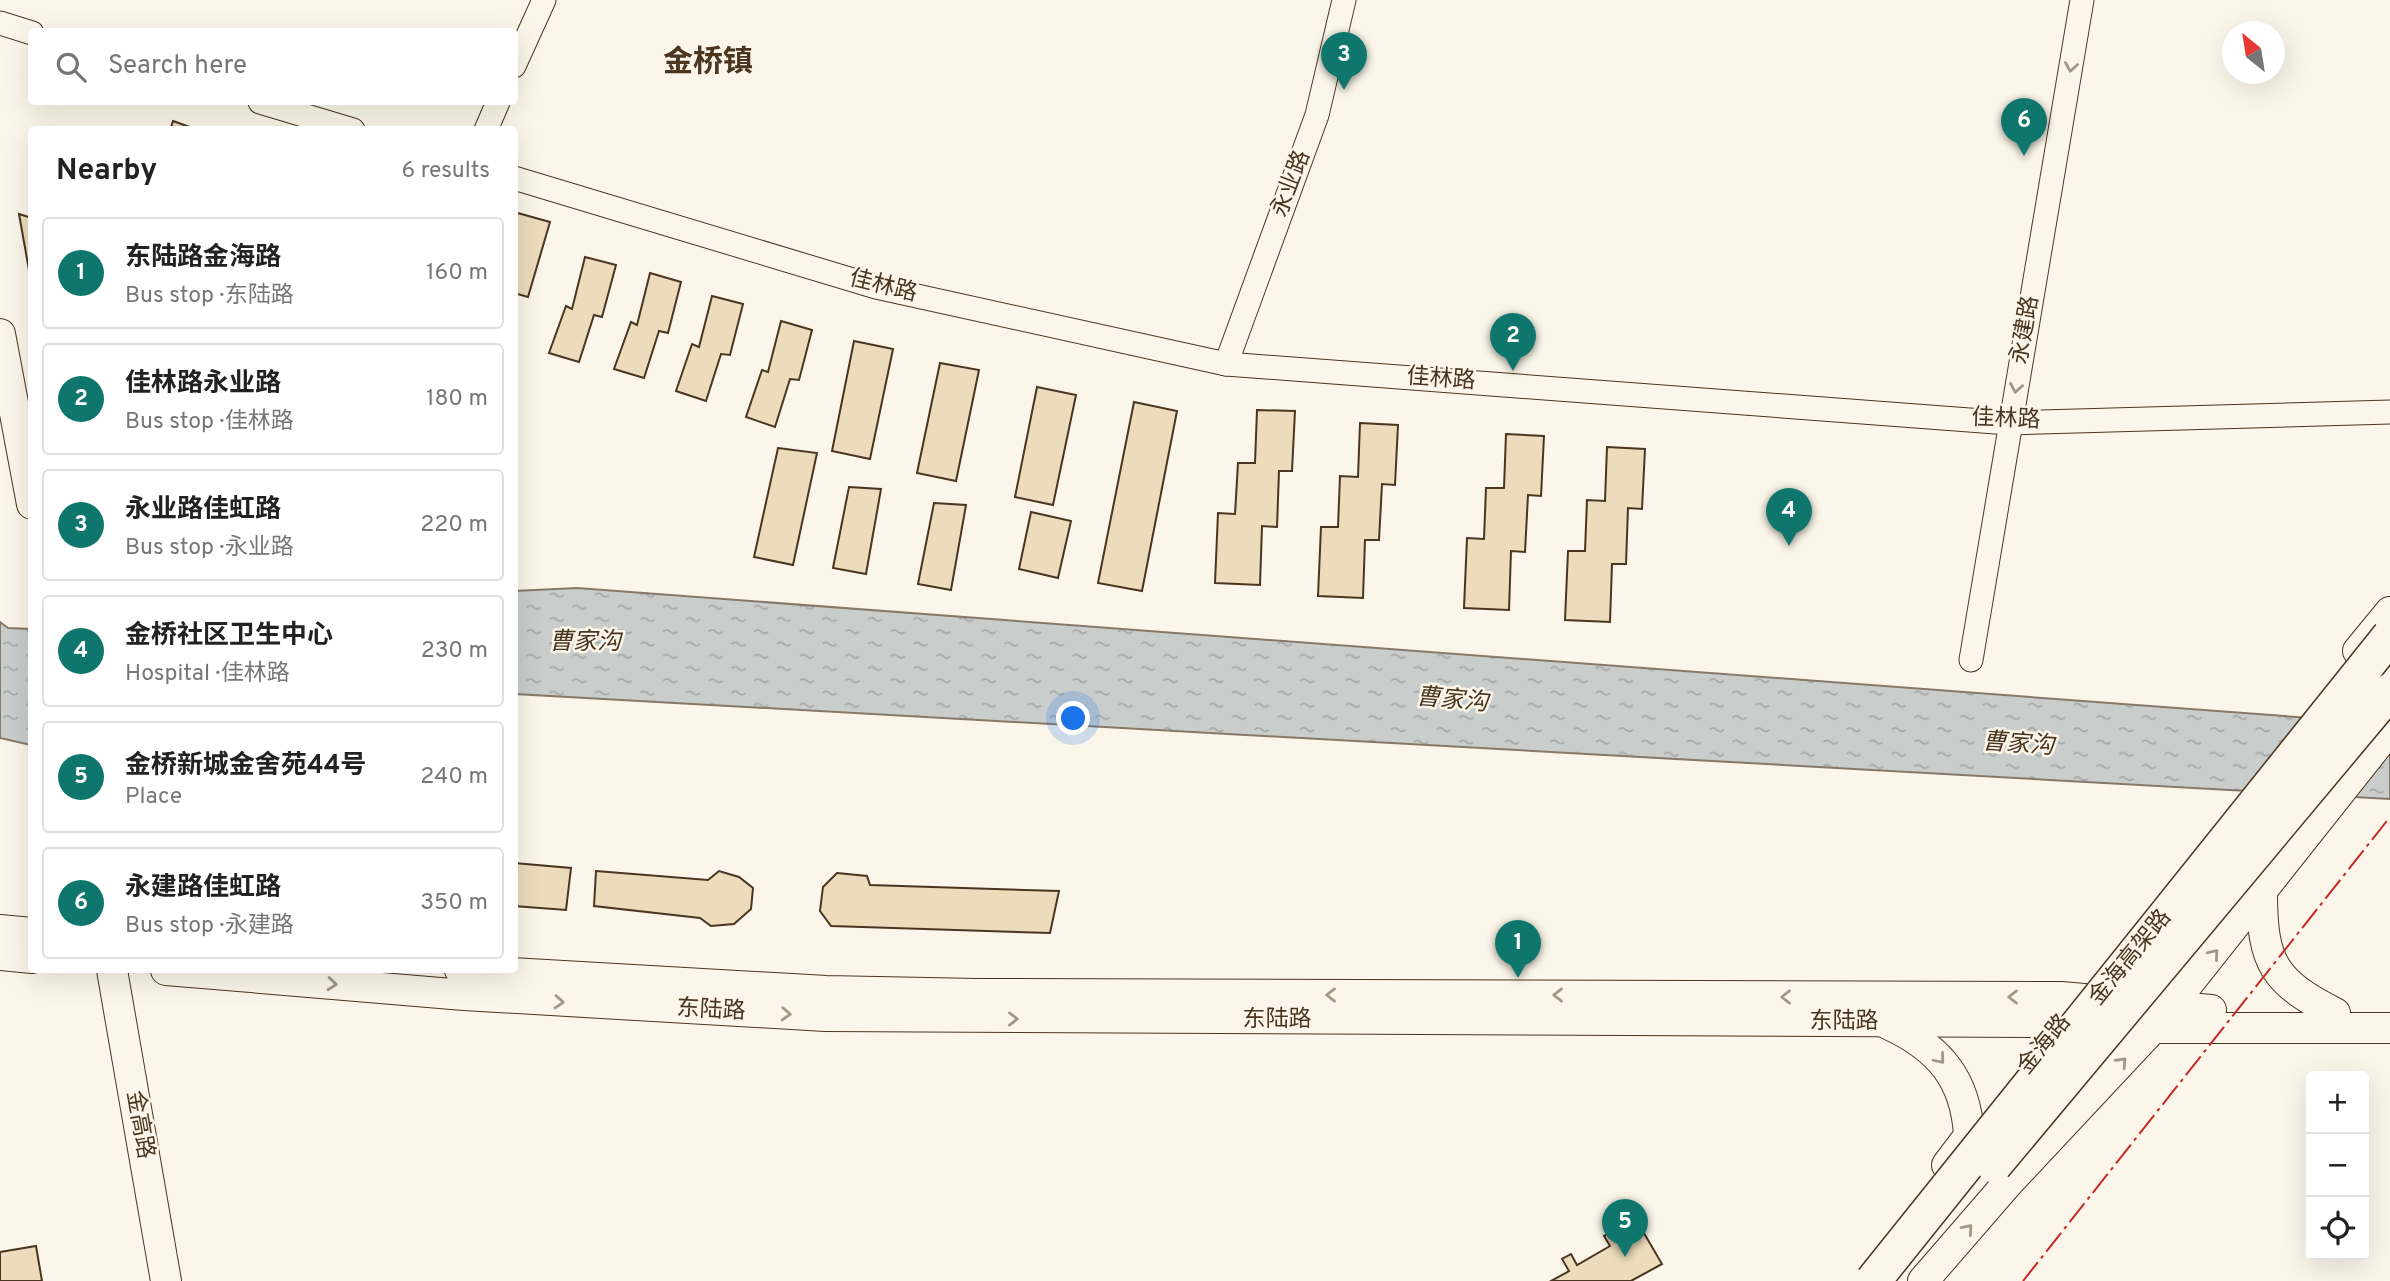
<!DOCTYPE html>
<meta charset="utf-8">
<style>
:root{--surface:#fff;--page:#f2f2f2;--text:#222;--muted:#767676;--line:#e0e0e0;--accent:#0f766e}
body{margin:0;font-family:Overpass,"Noto Sans SC",sans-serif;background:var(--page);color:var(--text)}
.controls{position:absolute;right:21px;bottom:21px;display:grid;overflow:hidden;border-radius:7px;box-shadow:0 7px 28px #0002}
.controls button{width:63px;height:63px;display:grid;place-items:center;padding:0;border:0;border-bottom:2px solid var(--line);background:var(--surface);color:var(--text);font:35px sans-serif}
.compass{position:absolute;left:2222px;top:21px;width:63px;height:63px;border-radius:50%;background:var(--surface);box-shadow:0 7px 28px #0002;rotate:330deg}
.you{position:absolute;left:1074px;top:719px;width:24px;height:24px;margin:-18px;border:5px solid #fff;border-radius:50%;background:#1a73e8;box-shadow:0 0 0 10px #1a73e833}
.badge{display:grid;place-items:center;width:46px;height:46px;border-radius:50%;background:var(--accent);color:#fff;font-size:23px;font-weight:700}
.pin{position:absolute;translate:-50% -58px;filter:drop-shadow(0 2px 4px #0008)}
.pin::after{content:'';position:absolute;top:37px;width:24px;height:21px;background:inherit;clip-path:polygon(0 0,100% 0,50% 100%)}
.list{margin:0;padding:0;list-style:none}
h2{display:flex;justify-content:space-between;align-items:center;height:91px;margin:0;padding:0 28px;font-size:30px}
h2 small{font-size:23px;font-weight:400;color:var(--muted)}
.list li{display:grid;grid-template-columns:46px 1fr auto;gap:21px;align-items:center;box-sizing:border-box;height:112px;margin:0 14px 14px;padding:0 14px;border:2px solid var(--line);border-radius:7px}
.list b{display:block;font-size:26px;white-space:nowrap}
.list p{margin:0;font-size:23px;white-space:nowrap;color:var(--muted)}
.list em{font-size:23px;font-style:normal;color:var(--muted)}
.icon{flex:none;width:38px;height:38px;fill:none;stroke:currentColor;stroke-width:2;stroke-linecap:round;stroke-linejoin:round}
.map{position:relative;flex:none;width:2390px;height:1281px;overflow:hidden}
.search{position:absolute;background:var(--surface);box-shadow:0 7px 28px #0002;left:28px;top:28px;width:490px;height:77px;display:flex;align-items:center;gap:18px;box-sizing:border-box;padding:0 24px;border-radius:7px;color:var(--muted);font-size:26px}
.panel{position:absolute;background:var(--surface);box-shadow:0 7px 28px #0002;left:28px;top:126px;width:490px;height:847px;border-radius:7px}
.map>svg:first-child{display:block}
</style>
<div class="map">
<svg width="2390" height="1281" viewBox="0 0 2390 1281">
<defs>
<pattern id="water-ripples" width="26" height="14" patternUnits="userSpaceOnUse" patternTransform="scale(1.75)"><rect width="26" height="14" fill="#c9cecd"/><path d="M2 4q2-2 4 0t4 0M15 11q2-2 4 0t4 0" fill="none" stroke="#a5a8a6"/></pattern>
</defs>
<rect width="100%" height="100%" fill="#fbf6e9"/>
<g fill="url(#water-ripples)" stroke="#887966" stroke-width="2">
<polygon points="577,588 2390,724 2390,799 515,694 514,591"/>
<polygon points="0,622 8,628 31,629 31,745 0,738"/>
</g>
<g fill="#ecdcbc" stroke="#4a3520" stroke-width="2">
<polygon points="173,121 198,130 170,130"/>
<polygon points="514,212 550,222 528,297 514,293"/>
<polygon points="19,214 32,218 32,287"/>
<polygon points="585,257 616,265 602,317 594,315 579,362 549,353 566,306 572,309"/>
<polygon points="650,273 681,282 668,333 659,331 644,378 614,369 631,322 637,325"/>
<polygon points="712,296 743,304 730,355 721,354 706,401 676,391 692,344 699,347"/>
<polygon points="781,321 812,330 799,380 790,379 775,427 746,417 762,370 768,372"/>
<polygon points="854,341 893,349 870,459 832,451"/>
<polygon points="940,363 979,370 956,481 917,473"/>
<polygon points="1037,387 1076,395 1053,505 1015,497"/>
<polygon points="1134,402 1177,411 1142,591 1098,583"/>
<polygon points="1257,410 1295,411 1292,471 1279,471 1277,527 1262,526 1260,585 1215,583 1218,513 1235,514 1238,463 1255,463"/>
<polygon points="1360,423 1398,425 1395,485 1382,484 1379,540 1365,540 1363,598 1318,596 1321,527 1338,527 1340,476 1358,477"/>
<polygon points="1506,434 1544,436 1541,496 1528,495 1525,552 1511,551 1509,610 1464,608 1467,538 1484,539 1486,488 1504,488"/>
<polygon points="1607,447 1645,449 1642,509 1628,508 1626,564 1612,564 1610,622 1565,620 1568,551 1585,551 1587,500 1605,501"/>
<polygon points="778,448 817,453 793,565 754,557"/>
<polygon points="849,487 881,489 866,574 833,568"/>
<polygon points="934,503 966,505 951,590 918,584"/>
<polygon points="1031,512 1071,521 1058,578 1019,569"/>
<polygon points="514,863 571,868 566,910 514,906"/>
<polygon points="596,871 708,880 719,871 739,877 753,888 751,909 734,924 711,926 700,918 594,906"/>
<polygon points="837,873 867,876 870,885 1059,891 1050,933 831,926 820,911 823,887"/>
<polygon points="1641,1228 1662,1264 1631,1281 1551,1281 1569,1271 1562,1259 1571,1254 1577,1265 1610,1246 1604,1236 1615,1230 1620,1239"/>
<polygon points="36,1246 42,1281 0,1281 0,1252"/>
</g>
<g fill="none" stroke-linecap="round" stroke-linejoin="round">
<g stroke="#4a3520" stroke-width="25">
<g id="minor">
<polyline points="0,23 32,33"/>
<polyline points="514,66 544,0"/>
<polyline points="260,102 353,130"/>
<polyline points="486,130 498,102"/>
<polyline points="514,178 876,287 1226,364 2009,423 2390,412"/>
<polyline points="1226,364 1317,115 1344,0"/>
<polyline points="1971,660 2082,0"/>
</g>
</g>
<g stroke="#4a3520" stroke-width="32">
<g id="major">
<polyline points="0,334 32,504"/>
<polyline points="2358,651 2390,612"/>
<path d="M2262 893C2262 963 2274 982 2335 1013"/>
<polyline points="0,930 32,933"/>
<polyline points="0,955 32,958"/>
<polyline points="112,970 166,1281"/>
<polyline points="166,970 464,995 825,1016 2033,1022 2153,1028 2390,1028"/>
<polyline points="460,970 826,991 978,994 2061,997 2211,1010"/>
<path d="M1888 1024C1938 1047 1966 1078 1969 1136L1947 1165"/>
<polyline points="1923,1281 2007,1184 2153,1028 2390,729"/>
</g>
</g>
<use href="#minor" stroke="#fbf6e9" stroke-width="23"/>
<use href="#major" stroke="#fbf6e9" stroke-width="30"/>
<g stroke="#4a3520" stroke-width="38" stroke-linecap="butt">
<g id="highway-bridge">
<polyline points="1994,1165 2390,691"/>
<polyline points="1873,1281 2390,636"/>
</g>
</g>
<use href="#highway-bridge" stroke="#fbf6e9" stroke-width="35"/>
<polyline stroke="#c62828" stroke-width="2" stroke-dasharray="24 5 3.5 5" stroke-linecap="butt" points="2023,1281 2390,817"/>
</g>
<defs><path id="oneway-chevron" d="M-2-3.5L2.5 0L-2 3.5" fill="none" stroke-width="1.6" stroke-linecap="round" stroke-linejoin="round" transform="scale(1.75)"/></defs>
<g stroke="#a29684">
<use href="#oneway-chevron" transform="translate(2071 67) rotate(99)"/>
<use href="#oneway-chevron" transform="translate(2016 388) rotate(100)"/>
<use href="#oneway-chevron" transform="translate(2214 954) rotate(-50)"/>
<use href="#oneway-chevron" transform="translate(332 984) rotate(5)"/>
<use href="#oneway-chevron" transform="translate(1331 995) rotate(-180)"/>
<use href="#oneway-chevron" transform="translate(1558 995) rotate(-180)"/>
<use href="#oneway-chevron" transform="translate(1786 997) rotate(-180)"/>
<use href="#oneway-chevron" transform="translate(2013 997) rotate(180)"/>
<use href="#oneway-chevron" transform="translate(559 1002) rotate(4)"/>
<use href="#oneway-chevron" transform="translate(786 1014) rotate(3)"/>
<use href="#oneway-chevron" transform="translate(1013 1019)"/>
<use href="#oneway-chevron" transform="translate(1940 1059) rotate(50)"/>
<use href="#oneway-chevron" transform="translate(2122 1062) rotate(-47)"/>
<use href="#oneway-chevron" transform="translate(1968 1229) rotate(-49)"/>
</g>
<g text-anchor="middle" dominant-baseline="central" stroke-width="5" stroke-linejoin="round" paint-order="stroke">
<g font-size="23" fill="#4a3520" stroke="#fbf6e9">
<text transform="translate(1292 184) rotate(-69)">永业路</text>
<text transform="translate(883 287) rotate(14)">佳林路</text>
<text transform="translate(2026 330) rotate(-80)">永建路</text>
<text transform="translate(1441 380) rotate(4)">佳林路</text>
<text transform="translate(2006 420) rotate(2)">佳林路</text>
<text transform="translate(2131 958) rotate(-51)">金海高架路</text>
<text transform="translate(711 1011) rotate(3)">东陆路</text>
<text x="1277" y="1020">东陆路</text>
<text x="1844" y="1022">东陆路</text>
<text transform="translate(2045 1045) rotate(-51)">金海路</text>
<text transform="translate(139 1125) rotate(80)">金高路</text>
</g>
<g font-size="24" font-style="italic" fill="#4a3520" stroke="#fbf6e9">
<text x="585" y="643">曹家沟</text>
<text transform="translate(1452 701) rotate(5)">曹家沟</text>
<text transform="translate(2018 745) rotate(4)">曹家沟</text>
</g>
<g font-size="30" font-weight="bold" fill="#4a3520" stroke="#fbf6e9">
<text x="708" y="63">金桥镇</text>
</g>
</g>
</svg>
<div class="controls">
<button>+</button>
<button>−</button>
<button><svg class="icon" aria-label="locate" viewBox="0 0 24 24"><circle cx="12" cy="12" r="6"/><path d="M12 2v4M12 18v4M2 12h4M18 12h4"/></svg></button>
</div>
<svg class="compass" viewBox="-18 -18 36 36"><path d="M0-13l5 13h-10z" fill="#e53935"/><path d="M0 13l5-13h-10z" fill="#767676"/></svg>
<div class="you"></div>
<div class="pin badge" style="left:1518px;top:978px">1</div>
<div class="pin badge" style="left:1513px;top:371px">2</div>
<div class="pin badge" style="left:1344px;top:90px">3</div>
<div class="pin badge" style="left:1789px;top:546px">4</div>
<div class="pin badge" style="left:1625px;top:1257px">5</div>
<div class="pin badge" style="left:2024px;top:156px">6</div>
<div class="search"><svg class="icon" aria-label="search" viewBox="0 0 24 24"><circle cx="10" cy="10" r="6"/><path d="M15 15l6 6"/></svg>Search here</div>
<section class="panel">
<h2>Nearby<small>6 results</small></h2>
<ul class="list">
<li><span class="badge">1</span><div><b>东陆路金海路</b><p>Bus stop · 东陆路</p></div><em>160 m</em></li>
<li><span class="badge">2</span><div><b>佳林路永业路</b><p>Bus stop · 佳林路</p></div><em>180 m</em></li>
<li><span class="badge">3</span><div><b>永业路佳虹路</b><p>Bus stop · 永业路</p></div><em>220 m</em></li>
<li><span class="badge">4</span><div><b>金桥社区卫生中心</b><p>Hospital · 佳林路</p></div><em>230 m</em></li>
<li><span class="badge">5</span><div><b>金桥新城金舍苑44号</b><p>Place</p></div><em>240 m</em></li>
<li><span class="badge">6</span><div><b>永建路佳虹路</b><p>Bus stop · 永建路</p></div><em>350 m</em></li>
</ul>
</section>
</div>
